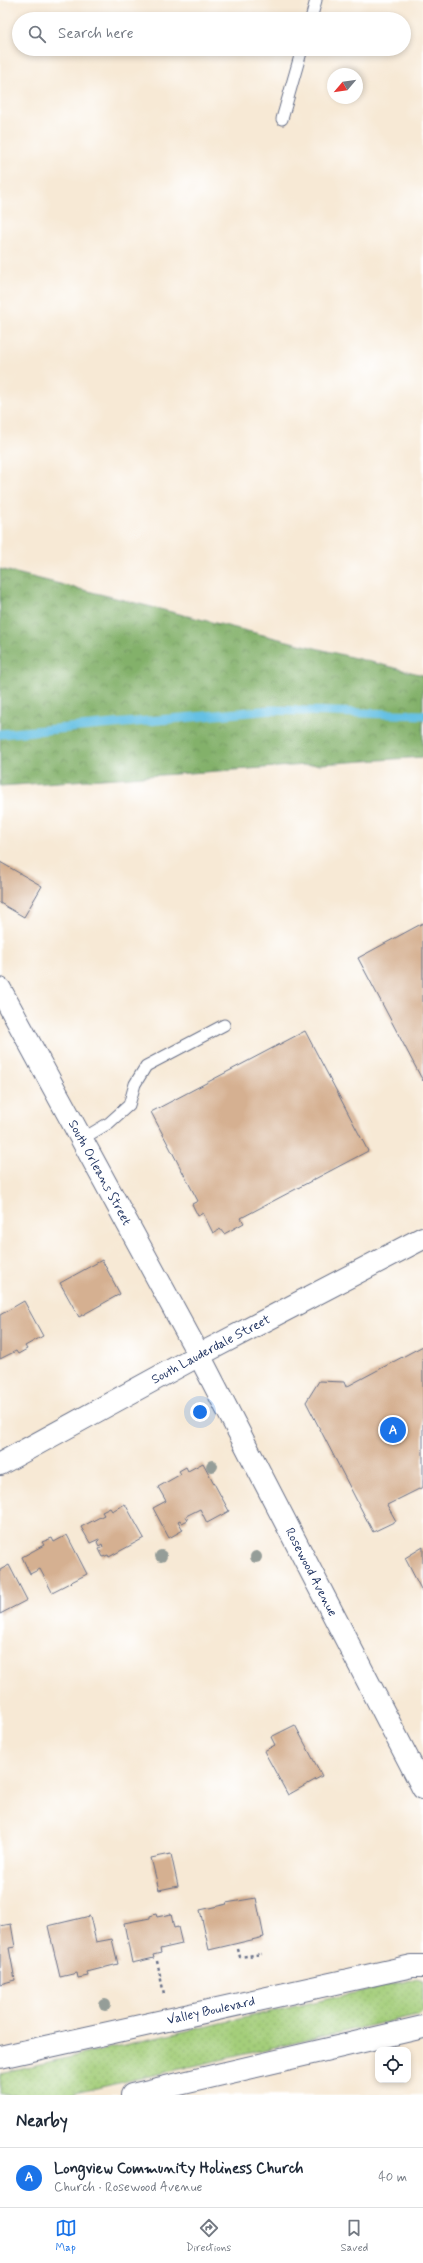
<!DOCTYPE html>
<meta charset="utf-8">
<style>
:root{--surface:#fff;--page:#f2f2f3;--text:#1f2937;--muted:#747a83;--line:#e0e1e3;--accent:#1a73e8}
body{margin:0;font-family:Mynerve,sans-serif;background:var(--page);color:var(--text)}
.controls{position:absolute;right:12px;bottom:12px;display:grid;overflow:hidden;border-radius:8px;box-shadow:0 2px 6px #0003}
.controls button{width:36px;height:36px;display:grid;place-items:center;padding:0;border:0;border-bottom:1px solid var(--line);background:var(--surface);color:var(--text);font:20px sans-serif}
.compass{position:absolute;left:327px;top:68px;width:36px;height:36px;border-radius:50%;background:var(--surface);box-shadow:0 2px 6px #0003;rotate:241deg}
.you{position:absolute;left:200px;top:1412px;width:14px;height:14px;margin:-10px;border:3px solid #fff;border-radius:50%;background:#1a73e8;box-shadow:0 0 0 6px #1a73e833}
.badge{display:grid;place-items:center;width:26px;height:26px;border-radius:50%;background:var(--accent);color:#fff;font-size:13px;font-weight:700}
.pin{position:absolute;translate:-50% -50%;border:2px solid #fff;box-shadow:0 1px 4px #0006}
.list{margin:0;padding:0;list-style:none}
h2{display:flex;justify-content:space-between;align-items:center;height:52px;margin:0;padding:0 16px;font-size:17px}
h2 small{font-size:13px;font-weight:400;color:var(--muted)}
.list li{display:grid;grid-template-columns:26px 1fr auto;gap:12px;align-items:center;box-sizing:border-box;height:60px;padding:0 16px;border-top:1px solid var(--line)}
.list b{display:block;font-size:15px;white-space:nowrap}
.list p{margin:0;font-size:13px;white-space:nowrap;color:var(--muted)}
.list em{font-size:13px;font-style:normal;color:var(--muted)}
.icon{flex:none;width:22px;height:22px;fill:none;stroke:currentColor;stroke-width:2;stroke-linecap:round;stroke-linejoin:round}
.map{position:relative;flex:none;width:423px;height:2095px;overflow:hidden}
.search{position:absolute;background:var(--surface);box-shadow:0 2px 6px #0003;left:12px;right:12px;top:12px;height:44px;display:flex;align-items:center;gap:10px;box-sizing:border-box;padding:0 14px;border-radius:22px;color:var(--muted);font-size:15px}
.sheet{height:112px;background:var(--surface)}
nav{display:flex;justify-content:space-around;align-items:center;box-sizing:border-box;height:56px;border-top:1px solid var(--line);background:var(--surface);font-size:11px;color:var(--muted)}
nav a{display:grid;justify-items:center;gap:2px}
nav .on{color:var(--accent)}
.map>svg:first-child{display:block}
</style>
<div class="map">
<svg width="423" height="2095" viewBox="0 0 423 2095">
<defs>
<pattern id="grass-dots" width="8" height="8" patternUnits="userSpaceOnUse"><rect width="8" height="8" fill="#a4ce7a"/><path d="M2 2h.1M6 6h.1" fill="none" stroke="#8db16c" stroke-width="1.8" stroke-linecap="round"/></pattern>
<pattern id="forest-crowns" width="20" height="18" patternUnits="userSpaceOnUse"><rect width="20" height="18" fill="#83b16a"/><path d="M2 6a3 3 0 1 1 6 0M12 15a3 3 0 1 1 6 0" fill="none" stroke="#6a905a"/></pattern>
</defs>
<rect width="100%" height="100%" fill="#fff"/>
<filter id="ink" filterUnits="userSpaceOnUse"><feTurbulence type="fractalNoise" baseFrequency=".025" numOctaves="2"/><feDisplacementMap in="SourceGraphic" scale="8" xChannelSelector="R" yChannelSelector="G"/><feConvolveMatrix kernelMatrix="1 2 1 2 8 2 1 2 1" color-interpolation-filters="sRGB"/></filter>
<filter id="wash" filterUnits="userSpaceOnUse"><feTurbulence type="fractalNoise" baseFrequency=".012" numOctaves="4" result="noise"/><feDisplacementMap in="SourceGraphic" scale="16" xChannelSelector="R" yChannelSelector="G"/><feGaussianBlur stdDeviation="0.9" result="paint"/><feColorMatrix in="noise" values="0 0 0 0 0 0 0 0 0 0 0 0 0 0 0 0 0 1.4 0 .05"/><feComposite in="paint" operator="in"/></filter>
<g filter="url(#wash)">
<rect width="100%" height="100%" fill="#f7e9d5"/>
<polygon fill="url(#grass-dots)" stroke="#607e6c" points="416,1979 423,1981 423,2011 417,2015 66,2095 0,2095 0,2073"/>
<polygon fill="url(#forest-crowns)" stroke="#4f7064" points="0,569 423,675 423,757 0,786"/>
<g fill="none" stroke-linecap="round" stroke-linejoin="round">
<polyline stroke="#65c0e3" stroke-width="9" points="0,734 272,710 423,715"/>
</g>
<g id="blocks">
<g fill="#d5b091">
<polygon points="0,862 42,886 24,917 0,903"/>
<polygon points="423,923 423,1081 358,958"/>
<polygon points="305,1031 368,1151 241,1218 244,1223 224,1234 220,1229 213,1233 203,1213 198,1216 192,1204 198,1201 151,1112"/>
<polygon points="102,1260 120,1294 79,1317 60,1283"/>
<polygon points="24,1301 43,1336 25,1346 27,1349 18,1354 16,1351 0,1359 0,1315"/>
<polygon points="423,1346 423,1487 387,1505 396,1521 373,1532 306,1402 319,1381 344,1382 346,1387"/>
<polygon points="203,1463 229,1511 207,1523 200,1509 186,1516 188,1520 182,1523 180,1520 178,1521 183,1530 169,1538 153,1508 166,1501 158,1487 181,1474 179,1471 186,1467 188,1471"/>
<polygon points="125,1504 144,1538 109,1557 108,1555 103,1557 99,1549 103,1547 102,1544 99,1546 97,1542 99,1540 99,1539 90,1543 81,1527 104,1515 102,1512 110,1508 112,1511"/>
<polygon points="67,1535 87,1574 52,1592 40,1569 30,1574 22,1557 44,1545 42,1542 52,1538 54,1542"/>
<polygon points="423,1547 423,1590 422,1591 405,1558"/>
<polygon points="9,1565 27,1600 0,1614 0,1570"/>
<polygon points="295,1725 322,1776 288,1795 264,1751 275,1745 271,1737"/>
<polygon points="171,1854 178,1886 159,1890 151,1858"/>
<polygon points="256,1898 264,1937 209,1950 200,1910 227,1904 226,1903"/>
<polygon points="156,1914 157,1917 171,1914 174,1928 178,1927 182,1944 160,1949 161,1953 153,1955 154,1958 132,1963 124,1923 150,1918 150,1916"/>
<polygon points="90,1916 96,1942 112,1939 118,1964 87,1972 88,1976 78,1978 77,1973 60,1977 48,1926"/>
<polygon points="11,1924 15,1947 9,1948 15,1980 0,1984 0,1926"/>
</g>
</g>
</g>
<g filter="url(#ink)">
<use href="#blocks" fill-opacity="0" stroke="#687088" stroke-width="1"/>
<g fill="none" stroke-linecap="round" stroke-linejoin="round">
<g stroke="#687088" stroke-width="13">
<g id="lane">
<polyline points="311,19 316,0"/>
<polyline points="282,119 302,49"/>
<polyline points="82,1139 109,1123 129,1105 135,1084 146,1066 224,1025"/>
</g>
</g>
<g stroke="#687088" stroke-width="24">
<g id="street">
<path id="s1" d="M0 989 199 1355 423 1788"/>
<path id="s2" d="M0 2057 412 1966H423"/>
<polyline points="132,2095 423,2027"/>
</g>
</g>
<g stroke="#687088" stroke-width="24">
<g id="secondary">
<path id="s3" d="M0 1464 199 1355 423 1238"/>
</g>
</g>
<g stroke="#687088" stroke-width="2.5" stroke-dasharray="3 3" stroke-linecap="butt">
<polyline points="238,1949 240,1957 262,1954"/>
<polyline points="157,1961 164,1994"/>
</g>
<use href="#lane" stroke="#fff" stroke-width="11"/>
<use href="#street" stroke="#fff" stroke-width="22"/>
<use href="#secondary" stroke="#fff" stroke-width="22"/>
</g>
<g fill="#959d98">
<circle cx="212" cy="1466" r="6"/>
<circle cx="161" cy="1556" r="6"/>
<circle cx="256" cy="1557" r="6"/>
<circle cx="105" cy="2005" r="6"/>
</g>
</g>
<g text-anchor="middle" dominant-baseline="central" stroke-width="3" stroke-linejoin="round" paint-order="stroke">
<g font-size="13" fill="#1b2f5e" stroke="#fff">
<text stroke="none"><textPath href="#s1" startOffset="209">South Orleans Street</textPath></text>
<text stroke="none"><textPath href="#s3" startOffset="240">South Lauderdale Street</textPath></text>
<text stroke="none"><textPath href="#s1" startOffset="661">Rosewood Avenue</textPath></text>
<text stroke="none"><textPath href="#s2" startOffset="216">Valley Boulevard</textPath></text>
</g>
</g>
</svg>
<div class="controls">
<button><svg class="icon" aria-label="locate" viewBox="0 0 24 24"><circle cx="12" cy="12" r="6"/><path d="M12 2v4M12 18v4M2 12h4M18 12h4"/></svg></button>
</div>
<svg class="compass" viewBox="-18 -18 36 36"><path d="M0-13l5 13h-10z" fill="#e53935"/><path d="M0 13l5-13h-10z" fill="#747a83"/></svg>
<div class="you"></div>
<div class="pin badge" style="left:393px;top:1430px">A</div>
<div class="search"><svg class="icon" aria-label="search" viewBox="0 0 24 24"><circle cx="10" cy="10" r="6"/><path d="M15 15l6 6"/></svg>Search here</div>
</div>
<section class="sheet">
<h2>Nearby<small></small></h2>
<ul class="list">
<li><span class="badge">A</span><div><b>Longview Community Holiness Church</b><p>Church · Rosewood Avenue</p></div><em>40 m</em></li>
</ul>
</section>
<nav>
<a class="on"><svg class="icon" aria-label="map" viewBox="0 0 24 24"><path d="M3 6l6-2 6 2 6-2v14l-6 2-6-2-6 2zM9 4v14M15 6v14"/></svg>Map</a>
<a><svg class="icon" aria-label="directions" viewBox="0 0 24 24"><path d="M12 3l9 9-9 9-9-9zM9 14v-3h6M13 9l2 2-2 2"/></svg>Directions</a>
<a><svg class="icon" aria-label="saved" viewBox="0 0 24 24"><path d="M7 4h10v16l-5-4-5 4z"/></svg>Saved</a>
</nav>
